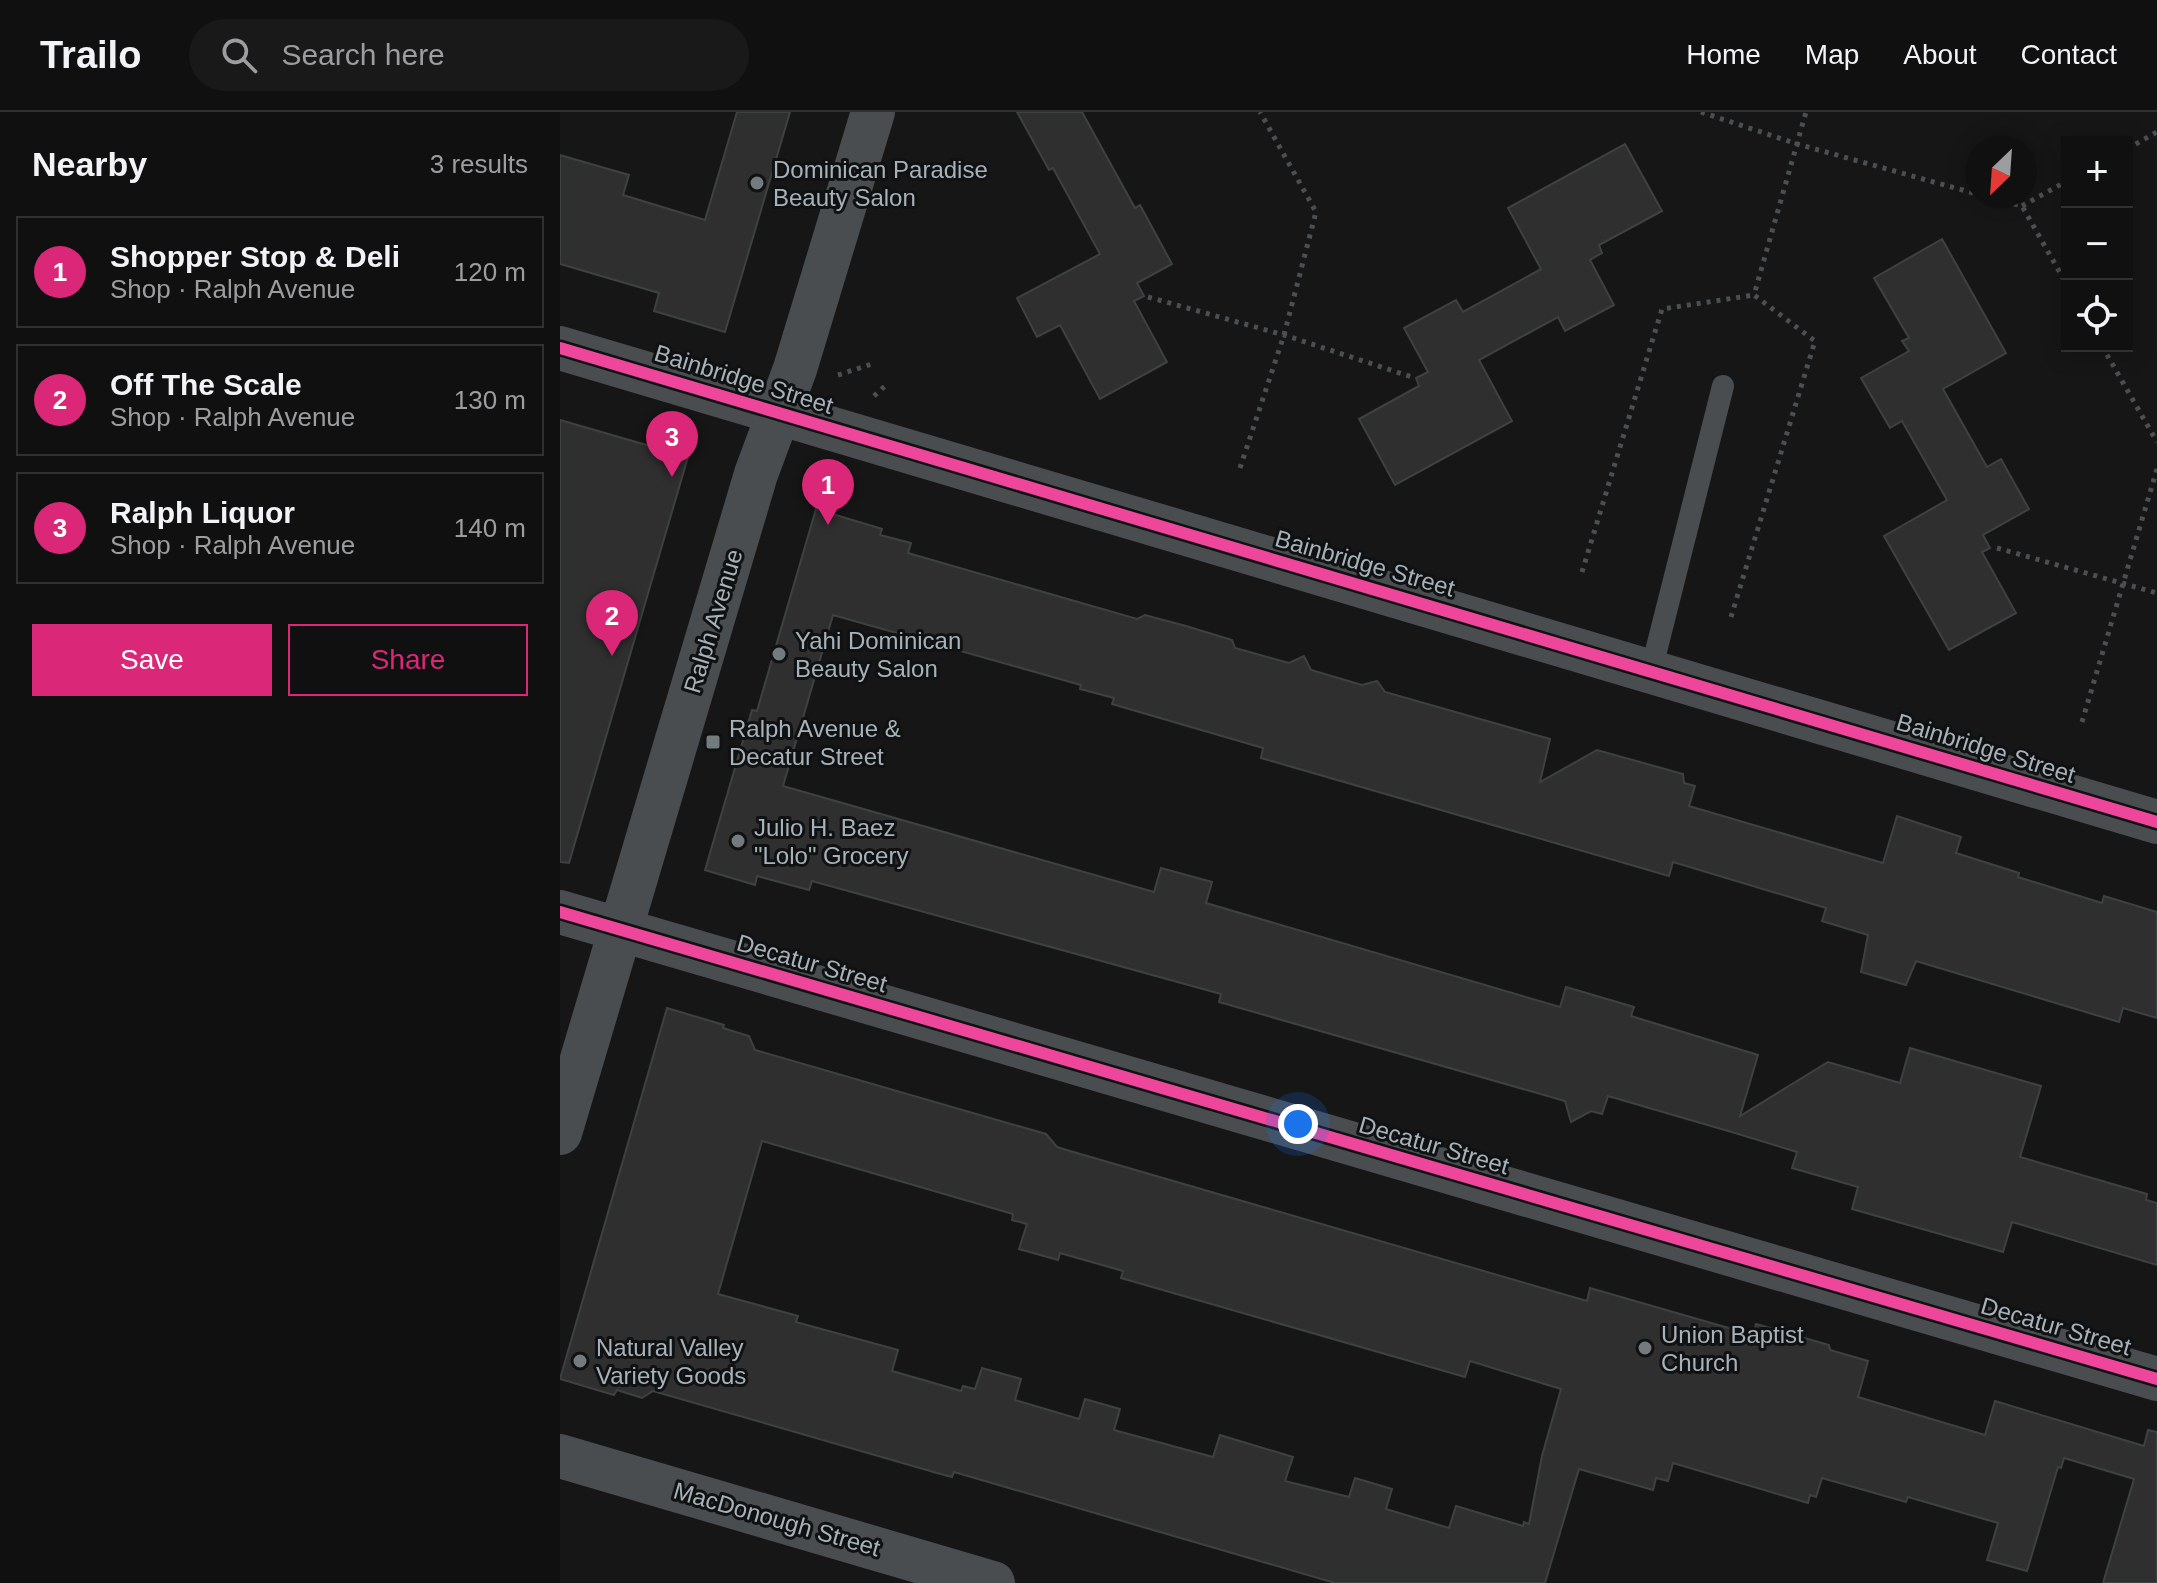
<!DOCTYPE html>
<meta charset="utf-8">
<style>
:root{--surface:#101010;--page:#191919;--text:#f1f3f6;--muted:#9c9d9f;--line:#303030;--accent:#db2777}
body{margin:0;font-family:Arial,sans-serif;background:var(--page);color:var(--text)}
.controls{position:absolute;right:24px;top:24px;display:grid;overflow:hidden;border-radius:0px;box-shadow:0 4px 20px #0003}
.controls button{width:72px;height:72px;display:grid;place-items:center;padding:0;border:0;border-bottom:2px solid var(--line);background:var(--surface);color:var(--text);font:40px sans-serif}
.compass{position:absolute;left:1405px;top:24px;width:72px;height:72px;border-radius:50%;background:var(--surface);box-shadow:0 4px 20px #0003;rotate:205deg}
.you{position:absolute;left:738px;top:1012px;width:28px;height:28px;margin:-20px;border:6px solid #fff;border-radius:50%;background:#1a73e8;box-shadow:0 0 0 12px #1a73e833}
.badge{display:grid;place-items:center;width:52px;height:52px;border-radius:50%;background:var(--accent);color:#fff;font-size:26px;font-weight:700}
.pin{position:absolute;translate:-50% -66px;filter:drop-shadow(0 2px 4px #0008)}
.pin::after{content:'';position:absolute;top:42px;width:28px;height:24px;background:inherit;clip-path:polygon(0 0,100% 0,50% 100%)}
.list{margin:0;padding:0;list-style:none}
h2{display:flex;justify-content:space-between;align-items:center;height:104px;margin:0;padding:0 32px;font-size:34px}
h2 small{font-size:26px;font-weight:400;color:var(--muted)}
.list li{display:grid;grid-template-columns:52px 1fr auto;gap:24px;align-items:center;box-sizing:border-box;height:112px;margin:0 16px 16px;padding:0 16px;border:2px solid var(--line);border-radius:0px}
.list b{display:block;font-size:30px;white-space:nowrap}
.list p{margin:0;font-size:26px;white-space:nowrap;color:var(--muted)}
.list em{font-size:26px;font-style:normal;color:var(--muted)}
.actions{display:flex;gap:16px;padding:24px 32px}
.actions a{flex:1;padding:18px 0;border:2px solid var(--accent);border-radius:0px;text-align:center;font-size:28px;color:var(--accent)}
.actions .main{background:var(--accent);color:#fff}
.icon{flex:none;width:44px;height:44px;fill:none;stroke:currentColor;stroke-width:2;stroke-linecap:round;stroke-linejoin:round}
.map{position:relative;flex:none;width:1597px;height:1471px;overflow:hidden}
header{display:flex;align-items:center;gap:48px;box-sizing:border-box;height:112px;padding:0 40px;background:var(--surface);border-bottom:2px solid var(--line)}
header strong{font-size:38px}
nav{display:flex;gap:44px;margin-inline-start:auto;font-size:28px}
.search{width:560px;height:72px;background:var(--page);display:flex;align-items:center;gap:20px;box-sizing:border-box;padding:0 28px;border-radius:44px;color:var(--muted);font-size:30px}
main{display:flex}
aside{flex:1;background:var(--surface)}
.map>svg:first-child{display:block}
</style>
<header>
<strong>Trailo</strong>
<div class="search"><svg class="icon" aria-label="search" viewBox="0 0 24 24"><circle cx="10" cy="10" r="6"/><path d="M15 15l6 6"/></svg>Search here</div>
<nav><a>Home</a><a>Map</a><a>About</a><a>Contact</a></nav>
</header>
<main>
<aside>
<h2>Nearby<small>3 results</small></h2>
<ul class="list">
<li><span class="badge">1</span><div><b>Shopper Stop &amp; Deli</b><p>Shop · Ralph Avenue</p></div><em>120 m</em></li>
<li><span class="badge">2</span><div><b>Off The Scale</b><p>Shop · Ralph Avenue</p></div><em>130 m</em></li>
<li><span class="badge">3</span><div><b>Ralph Liquor</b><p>Shop · Ralph Avenue</p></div><em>140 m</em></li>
</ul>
<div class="actions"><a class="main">Save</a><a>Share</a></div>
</aside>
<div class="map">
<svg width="1597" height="1471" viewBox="0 0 1597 1471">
<rect width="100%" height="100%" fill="#161616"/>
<g fill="#2f2f30" stroke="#3e4142" stroke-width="2" fill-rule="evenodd">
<polygon points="177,0 230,0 165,220 94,199 99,181 0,152 0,43 69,63 63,83 145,108"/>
<polygon points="457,0 522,0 575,96 580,93 612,152 577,171 584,184 574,189 607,250 540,287 500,213 477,225 457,186 540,142 493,56 489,58"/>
<polygon points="1065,32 1102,99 1039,133 1042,141 1030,148 1054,193 1005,219 998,205 919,248 952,309 835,373 799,307 859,274 856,266 868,260 844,216 896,188 903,200 981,157 948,96"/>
<polygon points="1382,127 1446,241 1383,277 1427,355 1441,347 1469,397 1423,423 1430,436 1422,440 1456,501 1389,538 1324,424 1387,388 1342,309 1330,316 1301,266 1349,239 1342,229 1349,226 1314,166"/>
<polygon points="0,308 128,345 9,751 0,750"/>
<polygon points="256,397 322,417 320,423 351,431 348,441 577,507 585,503 626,514 672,528 675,536 729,551 744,544 751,558 802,573 817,569 825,580 990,627 980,670 1037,638 1123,662 1124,671 1135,674 1129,694 1323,751 1337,704 1401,725 1396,741 1459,761 1458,765 1542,791 1544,784 1597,800 1597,906 1563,896 1559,910 1356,849 1346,873 1301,860 1308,823 1262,809 1266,796 1113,750 1109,764 739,657 701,646 703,636 552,592 554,586 520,577 521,573 273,503 223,674 594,780 601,756 652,770 646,791 1000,895 1006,875 1074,895 1071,904 1198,943 1180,1004 1268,950 1340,971 1350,936 1481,974 1460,1045 1587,1082 1586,1088 1597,1091 1597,1153 1452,1110 1443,1140 1292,1097 1298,1075 1232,1056 1237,1040 1175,1021 1048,984 1042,1002 1031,999 1011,1010 1005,989 659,890 661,882 252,769 249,778 197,764 195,773 145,758 192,598 197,599"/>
<path d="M107 896 164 913 163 916 189 924 195 938 486 1022 497 1035 510 1039 1027 1189 1030 1176 1193 1223 1196 1212 1269 1233 1270 1238 1308 1249 1298 1285 1425 1323 1435 1289 1584 1334 1588 1318 1597 1320V1471H1543L1574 1367 1504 1346 1501 1356 1498 1355 1467 1459 1427 1448 1438 1411 1348 1385 1346 1390 1262 1366 1256 1385 1250 1383 1248 1391 1113 1351 1108 1369 1096 1366 1093 1378 1019 1357 985 1471H775L394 1360 392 1365 377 1361 93 1279 82 1286 57 1278 54 1283 0 1267ZM202 1029 453 1102 452 1108 467 1112 459 1137 498 1148 500 1141 563 1159 561 1166 905 1265 910 1249 1001 1277 982 1344 969 1412 964 1410 963 1414 896 1394 889 1416 826 1397 832 1377 795 1366 789 1385 725 1369 733 1345 660 1323 653 1345 554 1318 560 1297 525 1287 519 1307 455 1288 461 1267 422 1256 415 1277 403 1274 401 1279 367 1269 332 1259 338 1238 236 1210 238 1204 158 1182Z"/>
</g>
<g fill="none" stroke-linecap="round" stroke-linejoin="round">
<g stroke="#4c4f51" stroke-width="5" stroke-dasharray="4 6" stroke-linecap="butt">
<polyline points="1141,0 1237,32 1417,82"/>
<polyline points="1567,37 1597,20"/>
<polyline points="1425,84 1462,94 1507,173"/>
<polyline points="1462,94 1507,69"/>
<polyline points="588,185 724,223 852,265"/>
<polyline points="1542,234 1597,330"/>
<polyline points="278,263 315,251"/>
<polyline points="314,284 325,274"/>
<polyline points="680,356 724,223 756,100 700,0"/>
<polyline points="1437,436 1597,481"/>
<polyline points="1022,460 1102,197 1194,183"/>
<polyline points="1171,505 1255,229 1194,183 1246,0"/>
<polyline points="1522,610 1597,357"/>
</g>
<polyline stroke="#4a4d4f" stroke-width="22" points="1091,559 1163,274"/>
<g stroke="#4a4d4f" stroke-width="44">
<polyline points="0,236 1597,710"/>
<polyline points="0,800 1597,1267"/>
<polyline points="0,1021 196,362 235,257 313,0"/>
<polyline points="0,1344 433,1471"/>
</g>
<g stroke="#101112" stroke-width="17">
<g id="cycleway">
<polyline points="0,236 1597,710"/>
<polyline points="0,800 1597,1267"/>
</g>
</g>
<use href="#cycleway" stroke="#ed469a" stroke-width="12"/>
</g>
<g fill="#747b7f" stroke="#101112" stroke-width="3">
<circle cx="197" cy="71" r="8"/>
<circle cx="219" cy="542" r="8"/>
<rect x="145" y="622" width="16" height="16" rx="4"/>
<circle cx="178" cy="729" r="8"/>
<circle cx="1085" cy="1236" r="8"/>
<circle cx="20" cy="1249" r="8"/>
</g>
<g text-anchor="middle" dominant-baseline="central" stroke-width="6" stroke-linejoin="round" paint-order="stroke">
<g font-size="24" fill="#a7b2b8" stroke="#101112" text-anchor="start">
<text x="213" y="57">Dominican Paradise<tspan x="213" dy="28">Beauty Salon</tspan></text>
<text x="235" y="528">Yahi Dominican<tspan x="235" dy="28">Beauty Salon</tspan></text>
<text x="169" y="616">Ralph Avenue &amp;<tspan x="169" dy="28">Decatur Street</tspan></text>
<text x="194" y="715">Julio H. Baez<tspan x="194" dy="28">"Lolo" Grocery</tspan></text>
<text x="1101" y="1222">Union Baptist<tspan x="1101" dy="28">Church</tspan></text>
<text x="36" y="1235">Natural Valley<tspan x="36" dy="28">Variety Goods</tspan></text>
</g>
<g font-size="24" fill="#a7b2b8" stroke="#101112">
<text transform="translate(184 267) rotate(17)">Bainbridge Street</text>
<text transform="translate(805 451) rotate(16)">Bainbridge Street</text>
<text transform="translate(153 509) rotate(-73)">Ralph Avenue</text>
<text transform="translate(1426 636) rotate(17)">Bainbridge Street</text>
<text transform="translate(252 851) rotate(16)">Decatur Street</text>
<text transform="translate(874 1033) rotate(16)">Decatur Street</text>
<text transform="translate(1496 1214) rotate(16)">Decatur Street</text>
<text transform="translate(217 1407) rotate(16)">MacDonough Street</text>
</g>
</g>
</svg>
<div class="controls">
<button>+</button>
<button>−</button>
<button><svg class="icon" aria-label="locate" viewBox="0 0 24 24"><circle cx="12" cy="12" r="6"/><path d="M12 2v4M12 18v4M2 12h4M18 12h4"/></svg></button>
</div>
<svg class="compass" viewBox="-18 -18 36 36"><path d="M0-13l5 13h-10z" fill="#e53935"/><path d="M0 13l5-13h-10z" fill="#9c9d9f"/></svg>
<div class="you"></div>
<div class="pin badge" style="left:268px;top:413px">1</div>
<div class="pin badge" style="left:52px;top:544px">2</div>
<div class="pin badge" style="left:112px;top:365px">3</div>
</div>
</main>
